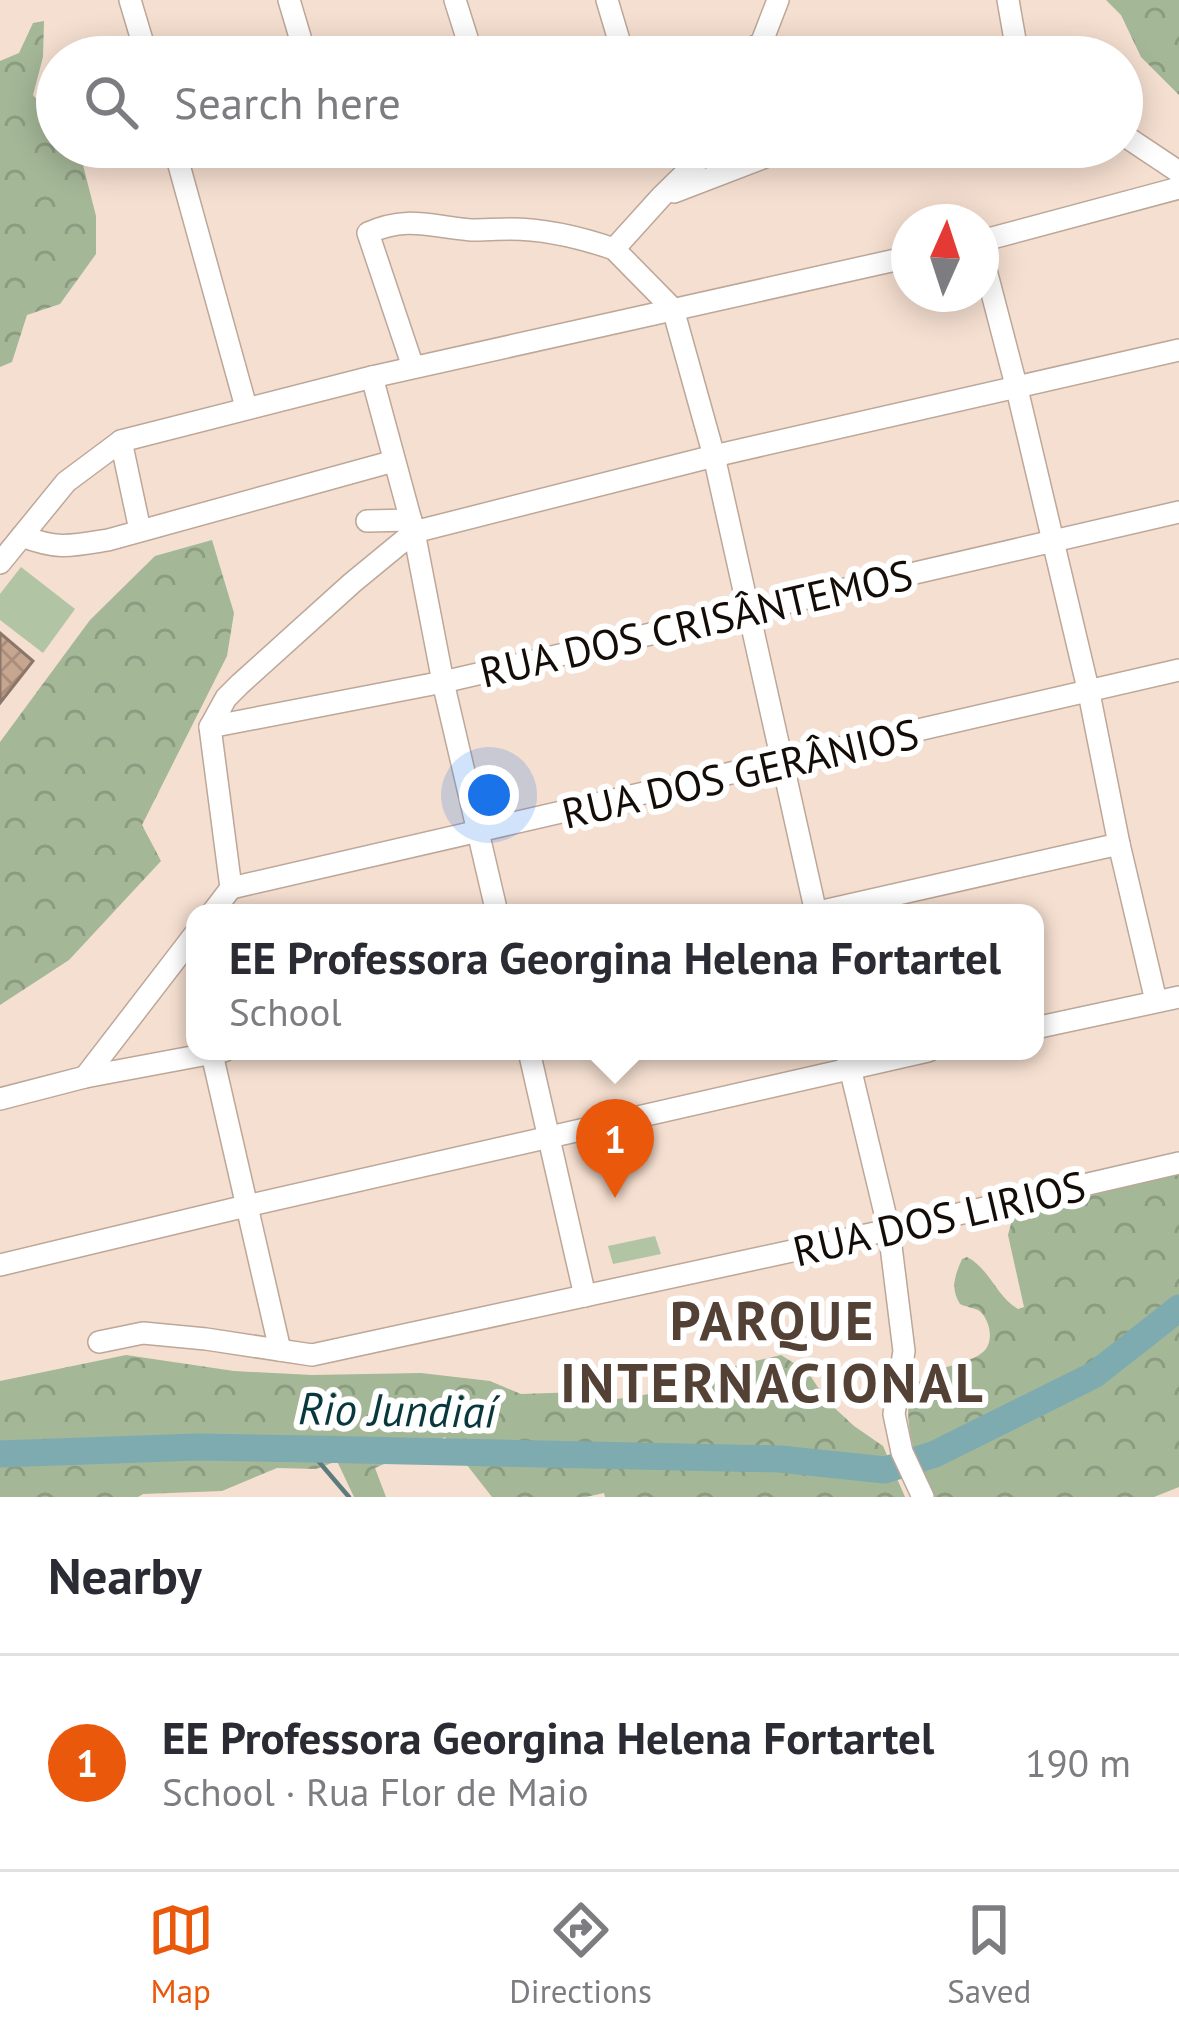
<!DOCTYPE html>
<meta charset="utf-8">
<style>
:root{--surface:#fff;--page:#f2f2f3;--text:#2b2b33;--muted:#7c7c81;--line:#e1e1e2;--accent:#ea580c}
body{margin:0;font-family:"PT Sans",sans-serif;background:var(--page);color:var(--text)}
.compass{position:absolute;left:891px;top:204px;width:108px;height:108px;border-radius:50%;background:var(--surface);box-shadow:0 6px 30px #0003;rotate:3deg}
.you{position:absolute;left:489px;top:795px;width:42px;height:42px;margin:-30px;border:9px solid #fff;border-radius:50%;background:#1a73e8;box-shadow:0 0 0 18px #1a73e833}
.badge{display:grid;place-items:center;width:78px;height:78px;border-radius:50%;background:var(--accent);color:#fff;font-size:39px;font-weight:700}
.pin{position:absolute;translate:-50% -99px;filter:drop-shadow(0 3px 6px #0008)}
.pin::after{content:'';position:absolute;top:63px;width:42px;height:36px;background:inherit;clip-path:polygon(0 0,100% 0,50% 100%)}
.popup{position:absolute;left:186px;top:904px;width:858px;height:156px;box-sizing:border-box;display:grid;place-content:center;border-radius:24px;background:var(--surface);filter:drop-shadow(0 3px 9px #0005);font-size:39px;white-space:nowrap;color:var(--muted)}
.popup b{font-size:45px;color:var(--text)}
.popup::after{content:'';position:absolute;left:50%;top:100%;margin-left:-24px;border:24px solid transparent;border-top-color:var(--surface)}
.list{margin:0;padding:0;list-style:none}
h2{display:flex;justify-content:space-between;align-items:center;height:156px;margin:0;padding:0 48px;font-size:51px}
h2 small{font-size:39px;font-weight:400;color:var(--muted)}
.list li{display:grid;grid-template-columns:78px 1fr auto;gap:36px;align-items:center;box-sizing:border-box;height:216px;padding:0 48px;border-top:3px solid var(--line)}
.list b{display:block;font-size:45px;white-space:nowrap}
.list p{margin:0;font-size:39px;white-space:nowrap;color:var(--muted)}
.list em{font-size:39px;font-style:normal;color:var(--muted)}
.icon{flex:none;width:66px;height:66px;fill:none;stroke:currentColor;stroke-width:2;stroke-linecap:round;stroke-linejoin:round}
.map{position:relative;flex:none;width:1179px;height:1497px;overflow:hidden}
.search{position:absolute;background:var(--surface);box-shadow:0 6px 30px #0003;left:36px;right:36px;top:36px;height:132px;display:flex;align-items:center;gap:30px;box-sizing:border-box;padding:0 42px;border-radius:66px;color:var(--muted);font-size:45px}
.sheet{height:372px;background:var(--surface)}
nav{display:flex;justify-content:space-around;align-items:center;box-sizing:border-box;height:168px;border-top:3px solid var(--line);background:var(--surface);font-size:33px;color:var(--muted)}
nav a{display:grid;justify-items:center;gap:6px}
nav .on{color:var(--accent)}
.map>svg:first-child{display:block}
</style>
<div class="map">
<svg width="1179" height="1497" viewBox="0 0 1179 1497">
<defs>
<pattern id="forest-crowns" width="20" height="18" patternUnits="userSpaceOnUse" patternTransform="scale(3)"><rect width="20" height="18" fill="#a4b797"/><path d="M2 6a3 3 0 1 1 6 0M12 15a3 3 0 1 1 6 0" fill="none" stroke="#8c9c81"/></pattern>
<pattern id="building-cross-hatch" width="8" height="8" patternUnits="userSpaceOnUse" patternTransform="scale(3)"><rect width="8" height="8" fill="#c7a690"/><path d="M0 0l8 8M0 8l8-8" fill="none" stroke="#aa8e7b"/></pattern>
</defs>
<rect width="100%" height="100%" fill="#f5dfd0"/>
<g fill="#b1c4a4">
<polygon points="21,567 75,609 43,653 0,620 0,594"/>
<polygon points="655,1236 661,1254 613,1264 608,1246"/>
</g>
<g fill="url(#forest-crowns)">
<polygon points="1106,0 1179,0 1179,95 1141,57 1121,15"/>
<polygon points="44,21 43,57 33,95 57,127 57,147 72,147 82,161 96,216 96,254 60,304 27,315 12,362 0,367 0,61 19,53 33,23"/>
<polygon points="212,540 234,613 227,656 142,825 161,861 69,960 0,1005 0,742 90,620 155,556"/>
<path d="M1179 1166V1487L1154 1497H931C920 1473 901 1421 911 1395 923 1363 963 1369 983 1352 995 1342 990 1318 978 1310 976 1309 961 1305 960 1304 950 1288 955 1275 962 1259L967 1257C990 1269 996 1296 1018 1309L1024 1307 1008 1235 1012 1220 1023 1205Z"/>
<polygon points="126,1355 234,1371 312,1375 421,1373 490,1381 521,1394 581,1392 604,1401 682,1389 708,1372 781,1355 808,1372 826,1400 854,1426 883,1446 905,1497 605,1497 604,1493 586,1497 492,1497 445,1437 375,1468 386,1497 354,1497 337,1461 316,1469 277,1468 222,1491 143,1494 138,1497 0,1497 0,1381"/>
</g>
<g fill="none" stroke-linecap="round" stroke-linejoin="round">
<polyline stroke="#5d7b7d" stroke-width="4.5" points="308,1449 349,1497"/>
<polyline stroke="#7dabb0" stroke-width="27" points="0,1454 197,1447 313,1449 780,1459 885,1470 935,1454 1094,1375 1179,1308"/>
</g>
<polygon fill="url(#building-cross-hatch)" stroke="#8b776a" stroke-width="3" points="0,633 33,661 0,703"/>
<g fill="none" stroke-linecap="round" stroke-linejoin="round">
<g stroke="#bca799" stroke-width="24">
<g id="minor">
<polyline points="130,0 147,57"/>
<polyline points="289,0 306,57"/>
<polyline points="455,0 473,57"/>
<polyline points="607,0 624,57"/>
<polyline points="1008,0 1018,57"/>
<polyline points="732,57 762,43"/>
<polyline points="756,57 778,0"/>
<polyline points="1122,134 1179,172"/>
<polyline points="174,147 246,407"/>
<polyline points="343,147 346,152 360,156 409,147"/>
<polyline points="674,192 791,147"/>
<polyline points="981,241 1179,188"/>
<polyline points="614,249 661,197 712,147"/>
<polyline points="981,251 1017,389 1089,693 1119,844 1156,1001"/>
<path d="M413 367 368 233C408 215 431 227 471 230 484 230 497 229 510 229 544 229 582 238 614 249L673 309 714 456 816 913"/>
<polyline points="372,377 414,532 443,682 497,913"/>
<polyline points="121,441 140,530"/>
<polyline points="367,521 411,520"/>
<path d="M22 536C58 550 71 546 108 540L394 461"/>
<polyline points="0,563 66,482 121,441 372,377 909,257"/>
<polyline points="210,727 443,682 1179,512"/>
<polyline points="231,888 210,727 226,698 240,684 352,583 414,532 714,456 1179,350"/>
<polyline points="231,888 1179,670"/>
<polyline points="212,913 231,888"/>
<polyline points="814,913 1119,844"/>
<polyline points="1035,1028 1179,997"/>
<polyline points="529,1051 585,1296"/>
<polyline points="846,1051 889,1230 904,1351 894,1414 902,1452 923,1497"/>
<polyline points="212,1054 280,1350"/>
<polyline points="85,1077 195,934"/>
<polyline points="0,1099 85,1077 224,1051"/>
<polyline points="0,1265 246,1206 928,1051"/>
<polyline points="99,1342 143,1333 206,1339 312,1355 889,1230 1179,1163"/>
</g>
</g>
<use href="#minor" stroke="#fff" stroke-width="21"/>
</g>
<g text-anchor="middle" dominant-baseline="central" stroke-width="12" stroke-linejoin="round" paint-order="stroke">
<g font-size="42" fill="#130c07" stroke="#fff">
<text transform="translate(696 623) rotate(-13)">RUA DOS CRISÂNTEMOS</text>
<text transform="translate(740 773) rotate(-13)">RUA DOS GERÂNIOS</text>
<text transform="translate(939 1218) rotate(-13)">RUA DOS LIRIOS</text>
</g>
<g font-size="45" font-style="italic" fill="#08373c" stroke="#fff">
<text transform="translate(397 1409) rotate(1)">Rio Jundiaí</text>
</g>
<g font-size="54" font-weight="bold" letter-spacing="3" fill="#534135" stroke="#fff">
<text x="773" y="1320">PARQUE<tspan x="773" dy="62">INTERNACIONAL</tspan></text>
</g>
</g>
</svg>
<svg class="compass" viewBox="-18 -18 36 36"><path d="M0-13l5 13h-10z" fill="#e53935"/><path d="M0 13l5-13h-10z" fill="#7c7c81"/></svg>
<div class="you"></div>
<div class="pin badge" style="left:615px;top:1198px">1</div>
<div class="popup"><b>EE Professora Georgina Helena Fortartel</b>School</div>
<div class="search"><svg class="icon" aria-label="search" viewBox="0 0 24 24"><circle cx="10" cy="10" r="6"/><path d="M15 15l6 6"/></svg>Search here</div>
</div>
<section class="sheet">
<h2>Nearby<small></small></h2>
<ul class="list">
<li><span class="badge">1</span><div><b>EE Professora Georgina Helena Fortartel</b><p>School · Rua Flor de Maio</p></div><em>190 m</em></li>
</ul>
</section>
<nav>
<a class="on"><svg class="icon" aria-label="map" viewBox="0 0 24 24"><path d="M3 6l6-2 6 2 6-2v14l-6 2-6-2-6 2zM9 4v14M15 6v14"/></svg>Map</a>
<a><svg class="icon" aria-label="directions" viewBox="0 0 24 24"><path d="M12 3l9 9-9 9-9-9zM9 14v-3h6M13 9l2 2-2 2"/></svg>Directions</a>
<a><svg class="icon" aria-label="saved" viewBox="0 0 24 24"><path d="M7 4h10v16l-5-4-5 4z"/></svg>Saved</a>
</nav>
